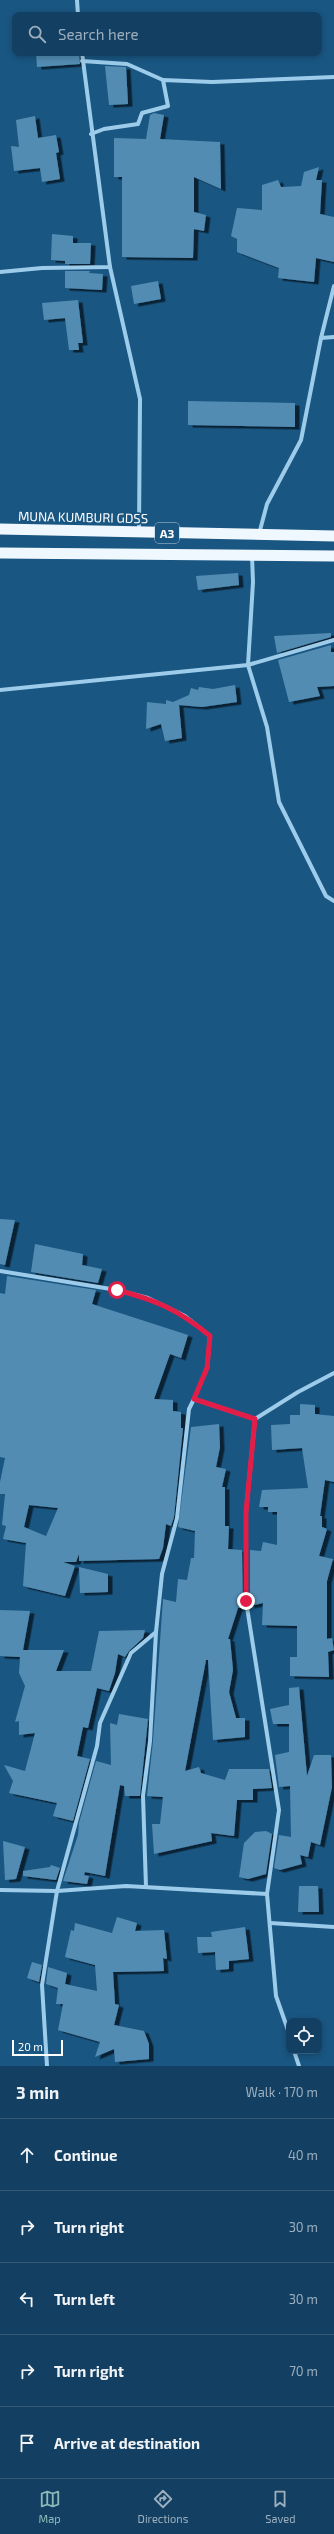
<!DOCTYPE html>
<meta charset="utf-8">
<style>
:root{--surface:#134062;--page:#204b6b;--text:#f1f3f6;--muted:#9dafbe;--line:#325977;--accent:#8bbbb9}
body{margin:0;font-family:"Exo 2",sans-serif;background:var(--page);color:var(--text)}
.controls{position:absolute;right:12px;bottom:12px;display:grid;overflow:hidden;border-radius:8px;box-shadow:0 2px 6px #0003}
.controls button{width:36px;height:36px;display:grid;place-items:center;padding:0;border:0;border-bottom:1px solid var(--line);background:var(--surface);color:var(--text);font:20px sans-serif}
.scale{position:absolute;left:12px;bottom:10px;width:51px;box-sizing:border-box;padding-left:4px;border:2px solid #fff;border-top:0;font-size:11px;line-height:14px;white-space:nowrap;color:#fff;-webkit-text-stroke:3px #195682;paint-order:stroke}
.stop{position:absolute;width:12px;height:12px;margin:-9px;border:3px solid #e11d48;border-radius:50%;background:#fff}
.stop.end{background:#e11d48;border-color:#fff;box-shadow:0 1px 4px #0008}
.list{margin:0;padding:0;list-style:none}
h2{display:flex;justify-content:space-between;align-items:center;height:52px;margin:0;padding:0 16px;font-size:17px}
h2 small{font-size:13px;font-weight:400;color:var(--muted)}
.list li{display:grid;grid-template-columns:26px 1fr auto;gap:12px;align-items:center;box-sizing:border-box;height:72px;padding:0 16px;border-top:1px solid var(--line)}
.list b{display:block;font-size:15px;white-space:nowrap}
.list em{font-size:13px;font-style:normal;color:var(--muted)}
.icon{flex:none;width:22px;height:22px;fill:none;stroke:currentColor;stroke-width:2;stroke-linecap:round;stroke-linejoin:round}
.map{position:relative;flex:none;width:334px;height:2066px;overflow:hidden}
.search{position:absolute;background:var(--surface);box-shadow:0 2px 6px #0003;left:12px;right:12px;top:12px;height:44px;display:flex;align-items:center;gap:10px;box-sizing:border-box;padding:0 14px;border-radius:8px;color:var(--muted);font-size:15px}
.sheet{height:412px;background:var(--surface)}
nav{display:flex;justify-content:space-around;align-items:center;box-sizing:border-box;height:56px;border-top:1px solid var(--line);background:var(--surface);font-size:11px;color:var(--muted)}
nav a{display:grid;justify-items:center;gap:2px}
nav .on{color:var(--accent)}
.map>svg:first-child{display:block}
</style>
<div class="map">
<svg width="334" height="2066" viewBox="0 0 334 2066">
<defs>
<filter id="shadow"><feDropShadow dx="4.5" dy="2.5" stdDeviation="0" flood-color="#0009"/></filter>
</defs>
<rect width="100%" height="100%" fill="#195682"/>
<g fill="#538cb3" fill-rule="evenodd" filter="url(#shadow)">
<polygon points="36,53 79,53 80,64 37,67"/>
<polygon points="105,66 126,67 128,104 109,105"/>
<polygon points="154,113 164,115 160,139 220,142 221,189 194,177 194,212 206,215 204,231 194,229 193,258 122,257 122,177 114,177 114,138 146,139 150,115"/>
<polygon points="35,116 38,138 56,135 59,152 56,153 60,179 42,182 40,168 14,171 11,146 19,147 16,120"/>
<polygon points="319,167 316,180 322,180 320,214 334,217 334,262 316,258 314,282 278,278 279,268 237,252 237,239 231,236 237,208 262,210 262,185 278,180 281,187 301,186 304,172"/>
<polygon points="52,234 73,236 73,243 91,243 90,264 65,264 65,261 51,260"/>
<polygon points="65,271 90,271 89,273 103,274 102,290 65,288"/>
<polygon points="158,281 161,299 134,304 131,286"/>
<polygon points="78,300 83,343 78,343 79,350 69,350 65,318 44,320 42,303"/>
<polygon points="188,401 295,403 295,427 188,425"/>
<polygon points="238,573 239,585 198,590 196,576"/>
<polygon points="331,633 331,637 277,653 274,636"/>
<polygon points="331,645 331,652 334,652 334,686 317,687 320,696 289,702 278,660"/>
<polygon points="235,685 237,702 202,707 179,705 182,738 165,741 161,724 146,729 147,702 166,704 166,700 173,702 189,695 191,688 198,690 199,687 213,689"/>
<polygon points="0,1219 15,1220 5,1265 0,1264"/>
<polygon points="35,1244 83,1254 82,1265 102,1269 98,1283 31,1272"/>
<path d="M7 1276 96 1290 92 1304 188 1335 181 1358 170 1354 154 1399 173 1400V1411L181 1412V1428H183L174 1517 171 1526 166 1524 163 1548 159 1559 79 1561V1554L76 1562H63L75 1566 65 1596 23 1586 26 1543 3 1539 6 1526 2 1525 5 1494H0V1482L5 1458 0 1457V1293L5 1294ZM29 1505 58 1508 46 1536 24 1527Z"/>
<polygon points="300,1404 315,1405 315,1414 334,1416 334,1482 325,1480 320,1516 322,1516 322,1527 327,1529 319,1556 333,1559 327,1581 327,1639 332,1638 334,1650 328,1652 329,1677 290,1676 290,1657 297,1657 297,1626 262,1625 263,1603 250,1606 250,1550 261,1551 263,1542 277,1545 277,1512 268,1512 268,1507 259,1507 262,1490 308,1488 302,1448 272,1450 271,1425 290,1424 290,1415 300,1415"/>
<polygon points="219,1424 220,1447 216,1467 226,1469 222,1487 225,1487 225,1526 229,1526 228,1549 242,1550 243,1607 238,1608 228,1639 230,1639 233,1670 229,1692 236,1718 245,1718 245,1737 213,1740 208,1660 206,1660 185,1771 199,1767 201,1773 225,1780 229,1769 269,1769 272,1788 253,1789 253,1800 237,1800 234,1836 211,1833 212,1841 154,1854 152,1824 160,1824 163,1797 147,1796 153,1741 163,1599 176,1602 178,1579 187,1580 191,1558 194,1558 195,1531 178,1527 191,1427"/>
<polygon points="79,1567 108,1574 108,1592 80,1593"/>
<polygon points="0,1610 30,1611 23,1650 64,1650 56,1671 91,1671 99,1631 145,1630 143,1638 129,1651 125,1657 118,1654 115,1673 109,1691 97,1688 88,1728 83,1727 77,1756 90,1759 73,1821 53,1816 57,1803 9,1793 13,1781 4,1765 25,1771 35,1733 19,1735 19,1721 15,1722 25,1686 19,1673 20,1657 0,1656"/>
<polygon points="299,1687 307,1776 314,1755 331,1755 332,1787 320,1845 311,1842 308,1857 300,1855 302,1864 280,1870 274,1868 279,1835 291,1837 290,1786 279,1787 275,1755 289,1752 289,1724 273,1724 270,1709 289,1705 289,1688"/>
<polygon points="119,1714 148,1719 140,1796 125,1796 124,1786 120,1785 105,1876 85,1872 84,1875 89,1876 87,1884 63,1881 78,1835 79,1823 96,1761 111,1765 110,1723 117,1725"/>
<polygon points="266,1831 272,1834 266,1874 248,1879 239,1877 244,1843 255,1832"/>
<polygon points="3,1841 25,1847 16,1879 5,1880"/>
<polygon points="51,1865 60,1868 56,1880 23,1876 23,1871 50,1867"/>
<polygon points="299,1886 318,1886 319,1912 298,1912"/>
<polygon points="117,1917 137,1923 135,1931 164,1930 167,1959 163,1958 164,1971 113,1972 115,2004 119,2005 114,2025 144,2031 149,2044 149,2059 115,2062 114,2049 95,2057 100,2042 58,2030 63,2004 56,2004 58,1988 46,1984 48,1967 67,1973 65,1984 97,1991 95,1965 65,1957 71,1930 74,1931 75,1923 112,1933"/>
<polygon points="245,1927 249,1959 229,1961 229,1969 216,1970 215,1952 198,1953 197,1937 212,1937 211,1932"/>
<polygon points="32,1962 42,1965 39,1982 27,1978"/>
</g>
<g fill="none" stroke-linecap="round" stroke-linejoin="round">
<g stroke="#9dcceb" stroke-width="4">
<polyline points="77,0 78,15"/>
<polyline points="82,61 127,64 163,80"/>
<polyline points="91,134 104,129 138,124 142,113 168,106 163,80 212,82 334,77"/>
<polyline points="110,267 140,399 139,531"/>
<polyline points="0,272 42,268 110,267 82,53"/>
<polyline points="334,286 321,338 334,337"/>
<polyline points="259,534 267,504 301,440 321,338"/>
<polyline points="252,556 253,582 248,665 334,640"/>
<polyline points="0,690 248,665 267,727 279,802 326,896 334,901"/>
<polyline points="0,1271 117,1290 148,1298 185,1316 210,1336 207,1368 194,1399 255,1419"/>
<polyline points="255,1419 246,1512 246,1601 279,1810 267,1894 276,1996 289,2033"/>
<polyline points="255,1419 298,1392 334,1373"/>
<polyline points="146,1887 143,1796 150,1741 156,1632 162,1574 177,1518 189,1409 194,1399"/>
<polyline points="0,1890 57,1891 126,1886 267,1894"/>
<polyline points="270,1923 334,1927"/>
<polyline points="294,2051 299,2066"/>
<polyline points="47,2066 42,1985 57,1891 97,1746 100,1723 131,1653 156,1632"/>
</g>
<g stroke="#f0f8ff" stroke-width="11">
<polyline points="0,529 334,536"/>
<polyline points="0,553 334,556"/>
</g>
</g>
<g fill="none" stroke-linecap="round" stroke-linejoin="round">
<path stroke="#e11d48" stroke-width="5" d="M117 1290C156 1300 179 1310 210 1336L207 1368 194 1399 255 1419 246 1512V1601"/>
</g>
<g text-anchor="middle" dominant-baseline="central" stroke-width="3.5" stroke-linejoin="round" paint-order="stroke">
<rect fill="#195682" stroke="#baccda" stroke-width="1" x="155" y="523" width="24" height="20" rx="3"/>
<g font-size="12" font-weight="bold" fill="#fff">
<text x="167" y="533">A3</text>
</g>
<g font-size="13" fill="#fff" stroke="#195682">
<text transform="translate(83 517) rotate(1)">MUNA KUMBURI GDSS</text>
</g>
</g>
</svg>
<div class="controls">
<button><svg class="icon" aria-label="locate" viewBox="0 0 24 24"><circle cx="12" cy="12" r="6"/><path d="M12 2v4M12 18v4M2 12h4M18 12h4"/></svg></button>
</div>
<div class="scale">20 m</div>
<div class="stop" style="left:117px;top:1290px"></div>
<div class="stop end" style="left:246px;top:1601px"></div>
<div class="search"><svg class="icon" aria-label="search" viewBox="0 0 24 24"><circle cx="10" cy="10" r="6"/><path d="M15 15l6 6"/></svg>Search here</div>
</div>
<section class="sheet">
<h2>3 min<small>Walk · 170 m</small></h2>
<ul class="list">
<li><svg class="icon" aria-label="ahead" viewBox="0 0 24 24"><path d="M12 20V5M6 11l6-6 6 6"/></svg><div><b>Continue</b></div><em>40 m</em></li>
<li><svg class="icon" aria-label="right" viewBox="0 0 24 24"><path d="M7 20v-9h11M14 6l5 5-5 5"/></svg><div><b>Turn right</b></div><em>30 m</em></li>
<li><svg class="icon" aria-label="left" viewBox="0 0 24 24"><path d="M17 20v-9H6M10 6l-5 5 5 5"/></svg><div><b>Turn left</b></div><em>30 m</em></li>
<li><svg class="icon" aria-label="right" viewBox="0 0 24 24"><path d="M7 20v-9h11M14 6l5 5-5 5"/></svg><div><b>Turn right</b></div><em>70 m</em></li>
<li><svg class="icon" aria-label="arrive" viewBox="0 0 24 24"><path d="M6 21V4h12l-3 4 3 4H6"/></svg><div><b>Arrive at destination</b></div></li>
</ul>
</section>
<nav>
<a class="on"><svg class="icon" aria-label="map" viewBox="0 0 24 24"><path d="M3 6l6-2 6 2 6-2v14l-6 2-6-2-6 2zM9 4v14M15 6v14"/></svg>Map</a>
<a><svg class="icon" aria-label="directions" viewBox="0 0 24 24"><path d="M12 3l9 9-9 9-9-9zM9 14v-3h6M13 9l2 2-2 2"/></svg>Directions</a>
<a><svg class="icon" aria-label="saved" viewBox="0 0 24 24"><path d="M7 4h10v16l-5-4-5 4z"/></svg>Saved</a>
</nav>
